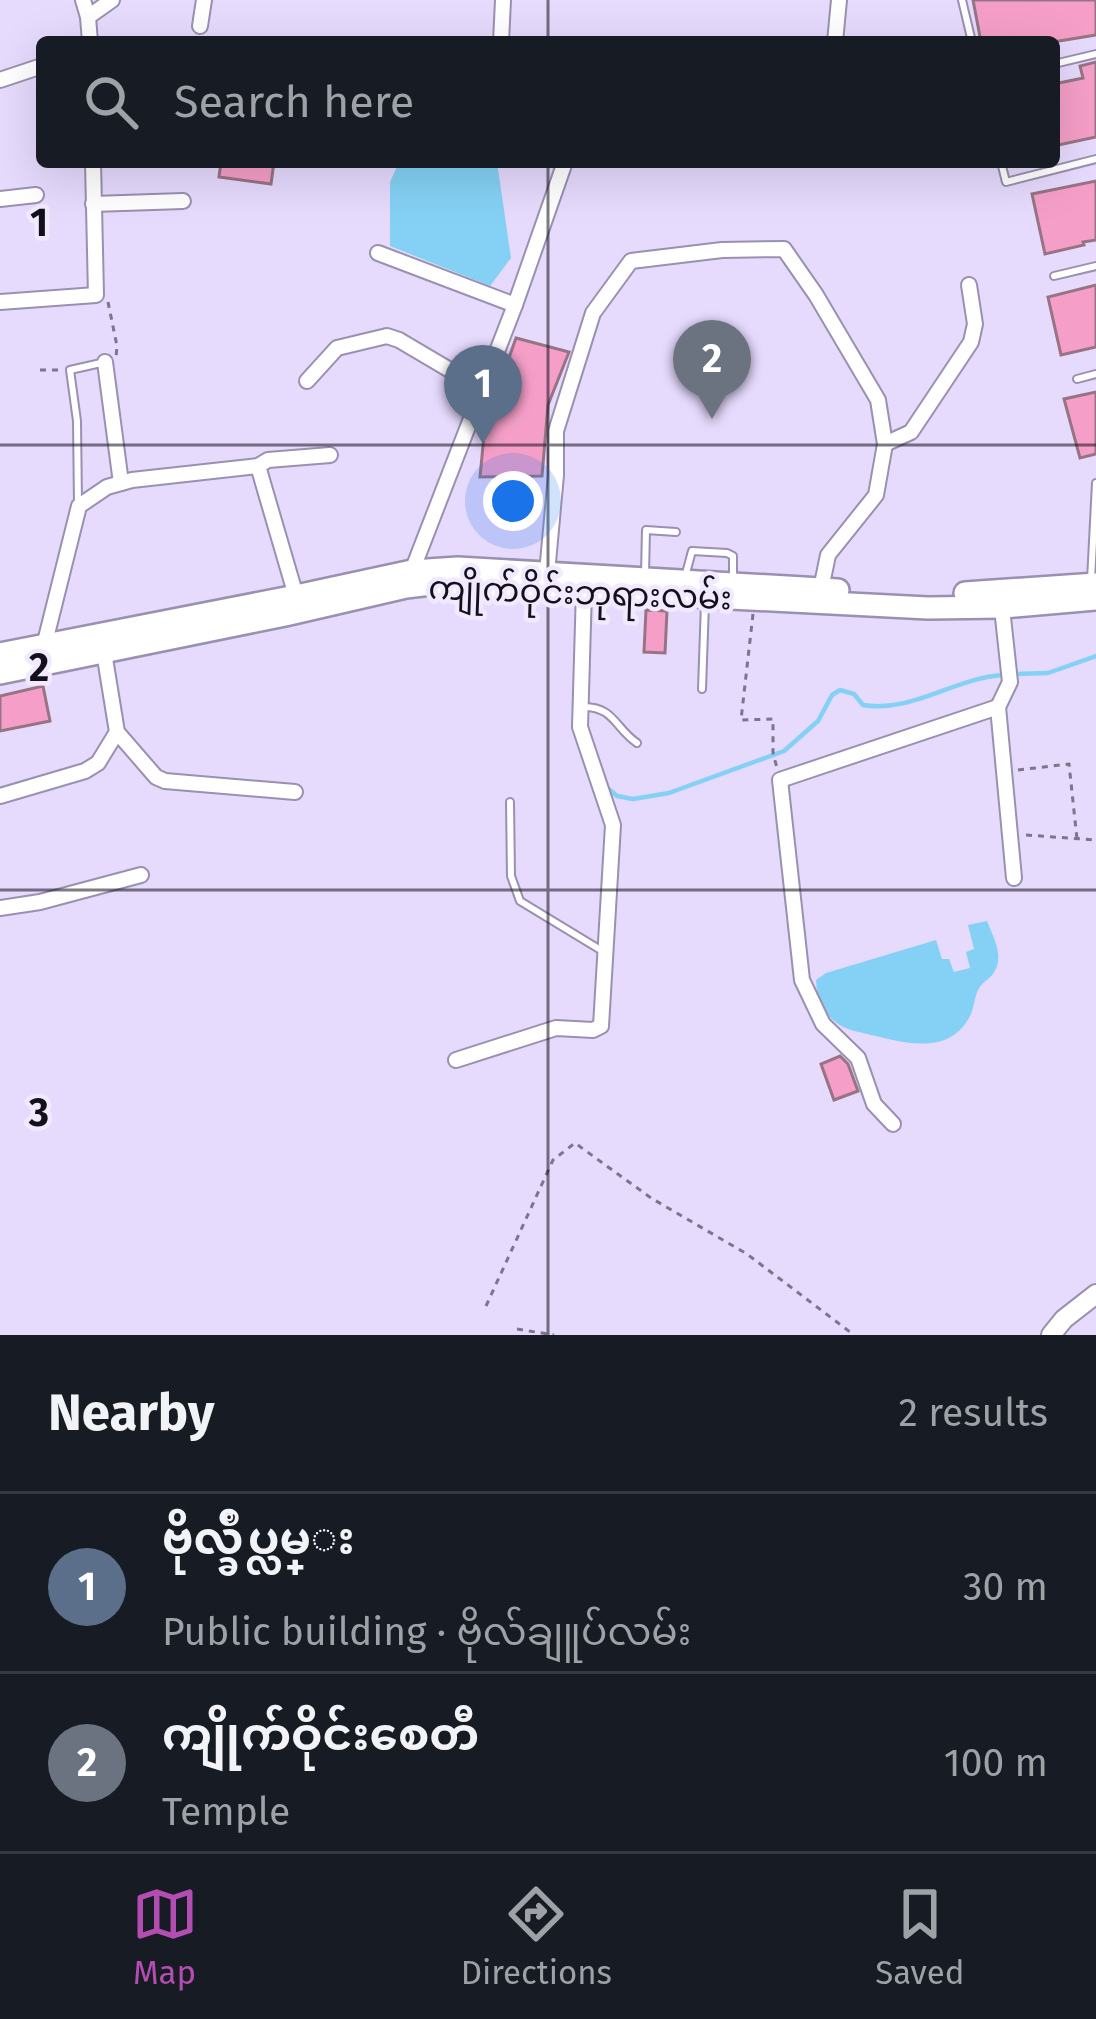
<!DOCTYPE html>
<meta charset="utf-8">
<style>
:root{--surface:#171b24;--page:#20242c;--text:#f1f3f6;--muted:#9ea1a6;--line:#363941;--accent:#b44db1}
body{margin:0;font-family:"Fira Sans","Noto Sans Myanmar",sans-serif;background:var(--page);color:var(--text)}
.you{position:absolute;left:513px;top:501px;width:42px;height:42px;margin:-30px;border:9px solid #fff;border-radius:50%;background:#1a73e8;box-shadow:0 0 0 18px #1a73e833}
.badge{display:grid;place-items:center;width:78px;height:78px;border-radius:50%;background:var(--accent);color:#fff;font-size:39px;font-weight:700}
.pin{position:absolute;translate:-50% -99px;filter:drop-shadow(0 3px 6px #0008)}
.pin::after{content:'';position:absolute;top:63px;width:42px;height:36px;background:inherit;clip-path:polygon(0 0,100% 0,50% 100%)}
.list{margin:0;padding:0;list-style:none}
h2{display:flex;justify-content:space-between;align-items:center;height:156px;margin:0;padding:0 48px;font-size:51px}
h2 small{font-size:39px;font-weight:400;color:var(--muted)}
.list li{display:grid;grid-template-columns:78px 1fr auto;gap:36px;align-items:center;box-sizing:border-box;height:180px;padding:0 48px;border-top:3px solid var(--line)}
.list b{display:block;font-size:45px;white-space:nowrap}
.list p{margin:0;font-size:39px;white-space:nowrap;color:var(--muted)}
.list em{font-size:39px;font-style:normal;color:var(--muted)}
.icon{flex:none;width:66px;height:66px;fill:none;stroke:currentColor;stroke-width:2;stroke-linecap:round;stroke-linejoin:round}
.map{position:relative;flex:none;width:1096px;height:1335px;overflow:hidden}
.search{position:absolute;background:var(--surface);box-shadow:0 12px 48px #0002;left:36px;right:36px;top:36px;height:132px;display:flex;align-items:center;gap:30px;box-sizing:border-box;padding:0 42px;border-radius:12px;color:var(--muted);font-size:45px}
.sheet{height:516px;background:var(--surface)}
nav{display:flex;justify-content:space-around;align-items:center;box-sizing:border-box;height:168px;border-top:3px solid var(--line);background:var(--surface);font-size:33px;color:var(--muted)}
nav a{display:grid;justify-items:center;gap:6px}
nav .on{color:var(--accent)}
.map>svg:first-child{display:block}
</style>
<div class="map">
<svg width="1096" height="1335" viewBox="0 0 1096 1335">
<rect width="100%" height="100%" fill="#e6dafd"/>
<g fill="#84d1f5">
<polygon points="399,162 497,162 511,258 490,286 390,246 390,182"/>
<path d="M987 921C994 939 1005 957 993 974 989 979 983 982 980 987 974 995 975 1005 971 1014 948 1062 894 1039 854 1031 829 1024 817 1005 816 980L826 973 936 940 942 959H949L954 972 970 968 966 952 974 949 968 925Z"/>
</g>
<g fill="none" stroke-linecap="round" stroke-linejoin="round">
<g stroke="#84d1f5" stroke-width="4.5">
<polyline points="1015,674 1048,673 1096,656"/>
<path d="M605 786 617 796 633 799 669 793 784 751 818 721 832 695 840 690 854 694 863 705C913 713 954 678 1003 675"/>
</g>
</g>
<g fill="#f59fc8" stroke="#977484" stroke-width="3">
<polygon points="973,0 1096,0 1096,35 1053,42 981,42"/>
<polygon points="1096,62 1096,137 1054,146 1054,84 1083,78 1080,66"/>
<polygon points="221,162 274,162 271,184 219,177"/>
<polygon points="1096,181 1096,240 1083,242 1084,245 1045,254 1032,194"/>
<polygon points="1096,285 1096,347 1061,355 1048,297"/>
<polygon points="516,338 569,352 548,405 542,476 480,477 485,425"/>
<polygon points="1096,392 1096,454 1080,458 1064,399"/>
<polygon points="646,610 667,611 665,653 644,652"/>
<polygon points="43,686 50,721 0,731 0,696"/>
<polygon points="840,1056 848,1064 858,1091 834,1100 821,1064"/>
</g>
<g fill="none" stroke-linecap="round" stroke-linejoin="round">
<g stroke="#9b90b0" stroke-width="10">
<g id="service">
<polyline points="962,0 972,42"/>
<polyline points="1054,64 1096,54"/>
<polyline points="1001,162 1006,182 1096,159"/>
<polyline points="1054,276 1096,266"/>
<polyline points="1077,379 1096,374"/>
<polyline points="78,504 77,421 70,370 101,363"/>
<polyline points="645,574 646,530 676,532"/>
<polyline points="685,577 692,551 727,553 733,556 733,576"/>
<polyline points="1091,580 1096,483"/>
<polyline points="702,689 705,603"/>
<path d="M584 707C614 707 615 728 637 743"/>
<polyline points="510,802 511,876 520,901 604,952"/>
</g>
</g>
<g stroke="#9b90b0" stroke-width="18">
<g id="minor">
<polyline points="83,0 88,17 90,42"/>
<polyline points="88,17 112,0"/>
<polyline points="200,26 204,0"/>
<polyline points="501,42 503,0"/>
<polyline points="835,42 839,0"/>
<polyline points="0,80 42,66"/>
<polyline points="0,199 36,195"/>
<polyline points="93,204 183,201"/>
<polyline points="378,253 515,305"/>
<polyline points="0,302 96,295 93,162"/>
<polyline points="105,362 121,483"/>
<polyline points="307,381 337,348 387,336 399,340 482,389"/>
<polyline points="885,444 911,432 971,342 975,324 969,285"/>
<polyline points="258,466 296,596"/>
<polyline points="412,571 515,305 564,165 559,162"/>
<polyline points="547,573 556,475 556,431 593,313 631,261 722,250 784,249 816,295 878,400 885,444 876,495 828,555 821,589"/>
<polyline points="1001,599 1010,682 998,707 1014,878"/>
<polyline points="44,646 79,506 107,487 132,480 258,466 268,460 330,455"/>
<polyline points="103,646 117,732 156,777 165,781 295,792"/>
<polyline points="0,796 85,771 98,763 117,732"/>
<polyline points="0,908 40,902 141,875"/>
<polyline points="456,1060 556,1028 593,1030 601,1026 613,825 580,727 584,589"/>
<polyline points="893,1124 874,1104 858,1058 823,1024 802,980 780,780 998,707"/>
</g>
</g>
<g stroke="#9b90b0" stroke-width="22">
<polyline id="secondary" points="1051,1335 1064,1319 1096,1294"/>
</g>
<g stroke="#9b90b0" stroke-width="26">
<g id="primary">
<polyline points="965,593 1096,584"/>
<polyline points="0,654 296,596 412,571 458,568 838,590"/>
<polyline points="0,673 285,615 406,587 439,583 928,608 1003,607 1096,599"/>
</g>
</g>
<g stroke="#7d758c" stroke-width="3" stroke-dasharray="6 6" stroke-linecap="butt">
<polyline points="108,302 117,346 116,357"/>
<polyline points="40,370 62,370"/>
<polyline points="753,614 741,720 773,719 773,753 777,768"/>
<polyline points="1018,770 1069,764 1077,839"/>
<polyline points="1026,835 1096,840"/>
<polyline points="486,1306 553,1160 575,1143 651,1198 747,1254 854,1335"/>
<polyline points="517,1329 554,1335"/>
</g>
<use href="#service" stroke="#fff" stroke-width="6"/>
<use href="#minor" stroke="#fff" stroke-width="14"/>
<use href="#secondary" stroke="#fff" stroke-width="18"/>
<use href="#primary" stroke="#fff" stroke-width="21"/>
</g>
<path fill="none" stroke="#14101b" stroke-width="3" stroke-opacity="0.55" d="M548 0V42M548 162V1335M0 445H1096M0 890H1096"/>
<g text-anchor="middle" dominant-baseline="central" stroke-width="9" stroke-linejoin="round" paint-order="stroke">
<g font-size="33" fill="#14101b" stroke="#f1eaff">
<text transform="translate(580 593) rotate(2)">ကျိုက်ဝိုင်းဘုရားလမ်း</text>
</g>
</g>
<g font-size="39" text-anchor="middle" font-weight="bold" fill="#14101b" stroke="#f1eaff" stroke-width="9" stroke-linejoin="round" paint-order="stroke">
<text x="39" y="236">1</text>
<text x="39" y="681">2</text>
<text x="39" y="1126">3</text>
</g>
</svg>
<div class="you"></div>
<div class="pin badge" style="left:483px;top:444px;background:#5c6f8a">1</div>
<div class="pin badge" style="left:712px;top:419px;background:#6b7280">2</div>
<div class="search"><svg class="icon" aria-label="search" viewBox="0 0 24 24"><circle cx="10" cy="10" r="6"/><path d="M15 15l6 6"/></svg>Search here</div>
</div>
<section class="sheet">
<h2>Nearby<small>2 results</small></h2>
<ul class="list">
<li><span class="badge" style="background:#5c6f8a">1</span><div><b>ဗိုလ္ခ်ဳပ္လမ္း</b><p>Public building · ဗိုလ်ချူပ်လမ်း</p></div><em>30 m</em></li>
<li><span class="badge" style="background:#6b7280">2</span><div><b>ကျိုက်ဝိုင်းစေတီ</b><p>Temple</p></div><em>100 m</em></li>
</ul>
</section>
<nav>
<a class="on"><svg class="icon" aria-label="map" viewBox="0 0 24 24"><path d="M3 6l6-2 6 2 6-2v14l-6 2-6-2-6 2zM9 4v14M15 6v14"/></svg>Map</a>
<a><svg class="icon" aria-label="directions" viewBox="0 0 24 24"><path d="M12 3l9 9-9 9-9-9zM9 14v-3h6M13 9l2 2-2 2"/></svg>Directions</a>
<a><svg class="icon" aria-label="saved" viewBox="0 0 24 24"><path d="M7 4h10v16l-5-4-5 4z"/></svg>Saved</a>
</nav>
